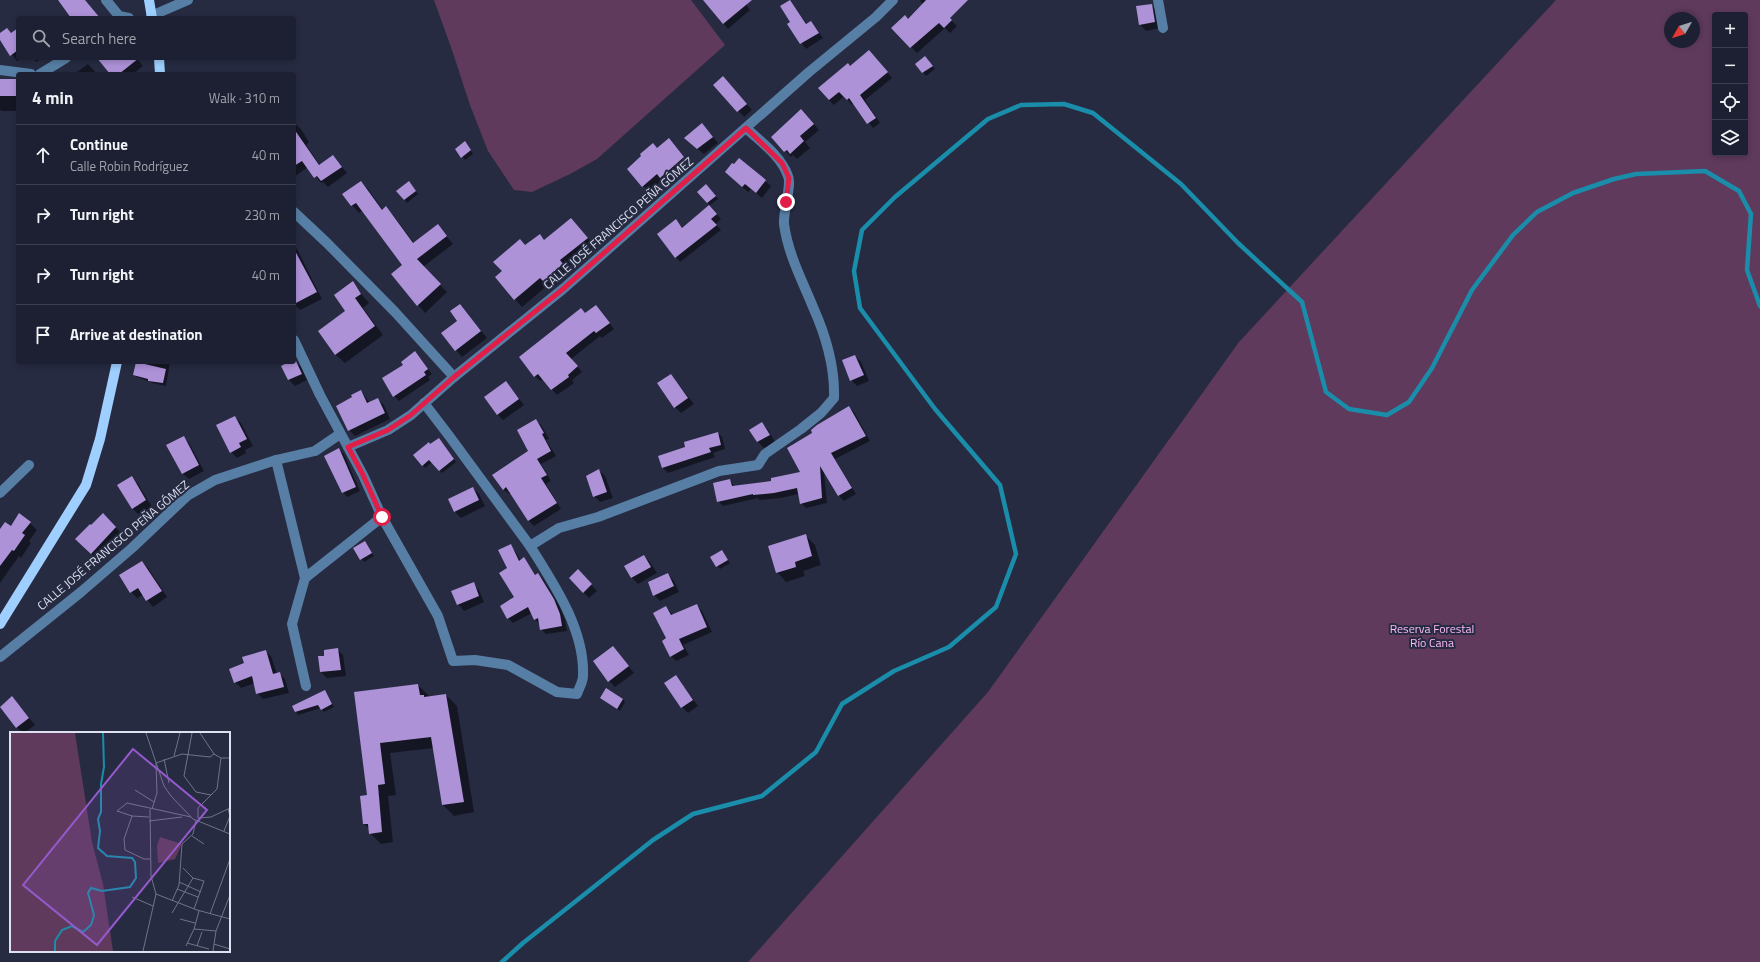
<!DOCTYPE html>
<meta charset="utf-8">
<style>
:root{--surface:#1d2032;--page:#2a2d3e;--text:#f1f3f6;--muted:#a0a3ac;--line:#3b3e4d}
body{margin:0;font-family:"Titillium Web",sans-serif;background:var(--page);color:var(--text)}
.controls{position:absolute;right:12px;top:12px;display:grid;overflow:hidden;border-radius:4px;box-shadow:0 2px 6px #0003}
.controls button{width:36px;height:36px;display:grid;place-items:center;padding:0;border:0;border-bottom:1px solid var(--line);background:var(--surface);color:var(--text);font:20px sans-serif}
.compass{position:absolute;left:1664px;top:12px;width:36px;height:36px;border-radius:50%;background:var(--surface);box-shadow:0 2px 6px #0003;rotate:231deg}
.stop{position:absolute;width:12px;height:12px;margin:-9px;border:3px solid #e11d48;border-radius:50%;background:#fff}
.stop.end{background:#e11d48;border-color:#fff;box-shadow:0 1px 4px #0008}
.list{margin:0;padding:0;list-style:none}
h2{display:flex;justify-content:space-between;align-items:center;height:52px;margin:0;padding:0 16px;font-size:17px}
h2 small{font-size:13px;font-weight:400;color:var(--muted)}
.list li{display:grid;grid-template-columns:26px 1fr auto;gap:12px;align-items:center;box-sizing:border-box;height:60px;padding:0 16px;border-top:1px solid var(--line)}
.list b{display:block;font-size:15px;white-space:nowrap}
.list p{margin:0;font-size:13px;white-space:nowrap;color:var(--muted)}
.list em{font-size:13px;font-style:normal;color:var(--muted)}
.icon{flex:none;width:22px;height:22px;fill:none;stroke:currentColor;stroke-width:2;stroke-linecap:round;stroke-linejoin:round}
.map{position:relative;flex:none;width:1760px;height:962px;overflow:hidden}
.search{position:absolute;background:var(--surface);box-shadow:0 2px 6px #0003;left:16px;top:16px;width:280px;height:44px;display:flex;align-items:center;gap:10px;box-sizing:border-box;padding:0 14px;border-radius:4px;color:var(--muted);font-size:15px}
.panel{position:absolute;background:var(--surface);box-shadow:0 2px 6px #0003;left:16px;top:72px;width:280px;height:292px;border-radius:4px}
.map>svg:first-child{display:block}
</style>
<div class="map">
<svg width="1760" height="962" viewBox="0 0 1760 962">
<rect width="100%" height="100%" fill="#272b42"/>
<g fill="#5f3a5d" fill-rule="evenodd">
<polygon points="434,0 691,0 725,45 597,159 570,174 532,192 514,190 488,151 470,105 452,50"/>
<path d="M1556 0H1760V962H748L988 692 1239 342ZM1715 15H1745V153H1715ZM1670 18H1694V42H1670Z"/>
</g>
<g fill="#0007">
<polygon points="704,0 749,0 745,3 750,10 728,29"/>
<polygon points="921,0 930,0 957,26 950,33 945,28 917,53 893,28 908,20 923,4 920,1"/>
<polygon points="790,1 808,25 811,22 823,38 806,49 788,24 791,22"/>
<polygon points="1151,5 1157,11 1160,28 1146,31 1140,25"/>
<polygon points="18,29 18,58 22,58 17,61 0,39 0,34 11,34"/>
<polygon points="874,56 892,78 865,100 880,123 873,128 854,103 852,105 844,96 834,105 829,100 850,67"/>
<polygon points="925,57 935,69 926,76 916,64"/>
<polygon points="33,58 42,58 36,62"/>
<polygon points="104,58 137,58 143,66 133,74 112,74"/>
<polygon points="88,64 97,74 74,74"/>
<polygon points="0,80 18,80 18,101 16,101 16,111 2,111 0,110"/>
<polygon points="729,84 752,110 744,117 715,85"/>
<polygon points="807,116 819,130 805,142 810,148 797,159 793,155 791,157 772,137"/>
<polygon points="294,123 301,129 309,142 306,145 320,165 333,156 347,173 328,187 323,182 321,183 308,167 294,177"/>
<polygon points="702,124 718,143 704,154 691,144"/>
<polygon points="467,145 473,154 465,160 456,149"/>
<polygon points="675,146 689,163 667,183 663,179 649,192 628,170 658,149"/>
<polygon points="739,159 771,186 762,198 751,189 748,192 732,178 734,165"/>
<polygon points="361,182 368,189 383,210 386,208 393,215 414,243 438,226 453,244 423,267 447,292 425,313 392,275 404,265 363,210 359,213 352,205"/>
<polygon points="411,185 418,194 407,203 398,191"/>
<polygon points="709,188 718,199 709,206 721,219 716,224 721,230 680,262 676,257 675,220 683,228 710,205 707,203"/>
<polygon points="571,219 595,246 567,268 570,272 552,289 548,285 522,307 515,299 503,271 525,246 539,235 545,241"/>
<polygon points="294,243 322,299 300,310 294,304"/>
<polygon points="352,283 369,303 363,308 383,335 345,363 336,355 319,332 346,311"/>
<polygon points="460,305 487,338 462,357 442,333 459,321"/>
<polygon points="596,306 614,329 602,338 600,336 571,359 582,372 572,380 574,383 557,395 543,379 540,381 535,376 585,314"/>
<polygon points="415,353 432,374 428,377 430,380 399,401 394,396 383,378 405,365"/>
<polygon points="855,356 861,362 869,381 857,386 851,380"/>
<polygon points="295,361 301,367 307,380 295,386 289,380 292,362"/>
<polygon points="137,362 170,362 166,386 152,383 137,377 134,375"/>
<polygon points="671,375 694,404 681,413 675,407"/>
<polygon points="506,382 524,405 503,420 497,414"/>
<polygon points="361,391 370,403 378,399 384,405 390,419 355,436 349,430 353,398"/>
<polygon points="849,407 854,412 870,441 835,459 856,494 844,501 839,496 824,472 827,503 806,508 801,503 799,494 780,498 759,500 758,498 723,506 718,501 730,480 735,487 773,482 802,473 814,433"/>
<polygon points="235,417 241,423 253,446 245,450 246,453 237,458 231,452"/>
<polygon points="535,420 541,425 549,439 546,440 556,456 541,464 551,481 546,484 561,509 534,526 529,521 511,493 509,494 503,489 529,451"/>
<polygon points="762,424 768,430 775,442 764,448 758,442 751,430"/>
<polygon points="718,433 722,437 725,449 713,453 715,457 668,473 663,468 659,457 687,447"/>
<polygon points="183,437 189,443 204,471 189,479 182,473"/>
<polygon points="442,442 456,462 442,473 432,462 425,468 423,465 431,445"/>
<polygon points="339,449 344,454 360,491 347,497 343,492"/>
<polygon points="599,470 605,476 613,498 600,502 594,496"/>
<polygon points="132,478 138,484 152,507 138,514 132,508"/>
<polygon points="473,488 479,494 485,506 461,518 455,512 449,499"/>
<polygon points="109,521 122,534 97,559 76,539 91,526"/>
<polygon points="30,523 37,530 29,541 31,543 21,558 19,556 0,583 0,530"/>
<polygon points="805,535 815,545 821,565 803,571 805,576 786,582 777,572"/>
<polygon points="365,543 374,556 364,562 355,549"/>
<polygon points="510,546 515,551 521,561 524,559 536,575 538,574 543,579 559,605 565,620 567,631 546,634 541,629 540,625 535,619 532,613 513,623 508,618 515,598 508,568"/>
<polygon points="722,551 730,563 720,569 711,558"/>
<polygon points="644,556 650,562 657,573 638,584 632,578 626,566"/>
<polygon points="142,562 148,568 167,597 153,607 143,595 137,598 131,592 120,576"/>
<polygon points="668,574 674,581 679,592 660,601 654,595"/>
<polygon points="584,577 597,591 589,598 583,592"/>
<polygon points="473,584 479,590 484,602 464,611 458,604"/>
<polygon points="697,605 702,611 712,632 683,645 689,655 676,661 671,656 667,639 666,607 673,615"/>
<polygon points="613,647 634,673 615,687 609,681"/>
<polygon points="337,649 343,655 346,676 327,678 321,672 319,657 325,656"/>
<polygon points="265,651 271,656 277,674 279,673 285,679 289,693 263,699 257,693 255,683 241,688 235,682 245,664"/>
<polygon points="676,676 698,706 688,713 682,707"/>
<polygon points="418,685 429,696 446,695 457,706 474,812 454,816 443,805 434,748 390,753 396,795 388,796 393,842 381,844 370,833 370,829 364,824 368,796 355,693"/>
<polygon points="325,692 334,707 324,712 321,708 298,715 296,712 294,707"/>
<polygon points="12,697 35,725 24,733 17,728 1,706"/>
<polygon points="623,699 625,702 620,711 604,700"/>
</g>
<g fill="none" stroke-linecap="round" stroke-linejoin="round">
<polyline stroke="#198daa" stroke-width="4.5" points="502,962 523,943 653,840 693,814 762,796 816,752 842,704 894,671 949,647 996,607 1016,554 1000,485 935,409 860,308 854,271 862,230 895,197 988,119 1021,105 1064,104 1093,113 1181,184 1238,243 1302,302 1326,392 1349,409 1387,415 1409,402 1432,368 1472,290 1513,235 1537,212 1573,193 1614,179 1636,174 1705,171 1739,191 1751,214 1747,270 1760,306"/>
</g>
<g fill="#ad92d8">
<polygon points="58,0 85,0 100,18 71,18"/>
<polygon points="703,0 752,0 723,24"/>
<polygon points="790,0 806,24 811,21 819,33 800,44 787,24 790,22 780,6"/>
<polygon points="926,0 968,0 950,18 952,20 944,28 939,23 910,48 891,28 905,15 908,19"/>
<polygon points="1152,4 1155,22 1139,25 1136,6"/>
<polygon points="7,28 11,33 18,28 18,50 10,56 0,40 0,33"/>
<polygon points="869,50 888,72 860,95 876,118 867,124 849,98 847,100 839,92 829,100 818,88 848,63 850,66"/>
<polygon points="925,56 933,66 922,73 915,64"/>
<polygon points="97,58 139,58 119,74 110,74"/>
<polygon points="723,76 747,104 737,112 713,85"/>
<rect x="0" y="79" width="18" height="17"/>
<polygon points="801,109 814,124 800,136 804,141 790,154 787,150 784,152 771,137"/>
<polygon points="702,123 713,137 697,149 684,138"/>
<polygon points="294,129 319,165 333,155 342,167 321,181 317,176 314,178 302,161 294,166"/>
<polygon points="669,138 684,157 660,178 657,174 642,187 627,169 641,156 640,154 653,143 657,148"/>
<polygon points="465,141 471,150 461,158 455,149"/>
<polygon points="739,158 766,180 756,193 745,184 742,187 725,172 732,163 734,164"/>
<polygon points="361,181 382,210 386,206 413,243 438,224 447,236 417,259 441,284 417,306 391,274 402,265 356,203 351,206 342,194"/>
<polygon points="409,181 416,191 404,200 396,191"/>
<polygon points="706,184 716,196 707,203 697,192"/>
<polygon points="709,205 717,214 711,219 717,225 675,258 657,234 676,219 682,228"/>
<polygon points="571,218 588,238 560,260 563,264 551,274 553,275 544,282 540,278 514,300 495,277 502,271 493,262 520,239 525,245 540,234 544,240"/>
<polygon points="294,249 317,292 294,304"/>
<polygon points="353,281 361,294 355,298 375,326 335,355 318,331 345,311 334,295"/>
<polygon points="460,304 481,331 455,351 441,333 457,321 450,311"/>
<polygon points="596,305 610,323 596,333 594,331 566,353 578,366 568,375 569,377 551,390 538,374 534,377 519,357 581,308 585,313"/>
<polygon points="415,351 428,369 424,372 426,375 393,397 382,378 403,365 401,362"/>
<polygon points="855,355 864,375 850,381 842,360"/>
<polygon points="295,359 302,374 288,380 281,366 289,362 294,362"/>
<polygon points="136,362 166,369 163,383 148,381 148,379 133,375"/>
<polygon points="671,374 688,398 674,408 657,383"/>
<polygon points="506,381 519,399 497,415 484,397"/>
<polygon points="361,390 367,403 378,398 385,413 348,431 336,406 352,397 351,395"/>
<polygon points="849,406 866,436 831,453 852,488 838,496 820,466 822,498 800,504 797,488 774,493 753,495 753,494 717,502 713,483 730,479 732,486 771,481 771,478 800,472 787,448 812,433 811,430 817,425"/>
<polygon points="235,416 247,439 239,443 241,447 230,453 216,425"/>
<polygon points="536,419 544,433 542,434 551,451 537,459 547,475 541,478 557,503 528,521 506,487 503,490 492,475 528,451 517,430"/>
<polygon points="762,422 770,435 757,442 749,430"/>
<polygon points="718,432 721,445 709,448 711,452 662,468 658,456 685,447 684,442"/>
<polygon points="184,436 199,465 182,474 166,445"/>
<polygon points="439,438 454,459 439,471 429,460 422,466 413,455 429,442 430,444"/>
<polygon points="339,448 356,487 342,493 324,456"/>
<polygon points="599,469 607,492 593,497 586,476"/>
<polygon points="132,476 146,500 132,509 117,485"/>
<polygon points="473,487 479,500 454,512 448,499"/>
<polygon points="19,513 31,522 22,533 25,535 14,551 12,550 0,566 0,529 5,522 11,526"/>
<polygon points="103,513 116,527 91,554 75,539 90,524 91,525"/>
<polygon points="806,534 812,556 795,562 796,567 776,573 768,546"/>
<polygon points="365,541 372,553 360,560 353,548"/>
<polygon points="511,544 519,561 524,557 535,575 538,573 554,599 560,614 562,626 540,630 538,618 534,620 528,607 507,619 500,606 514,597 499,573 507,568 498,550"/>
<polygon points="722,550 728,560 716,567 710,557"/>
<polygon points="644,555 651,567 631,578 624,566"/>
<polygon points="142,561 162,591 146,601 138,588 130,593 119,575"/>
<polygon points="578,569 592,584 583,593 569,578"/>
<polygon points="668,573 674,586 653,596 648,582"/>
<polygon points="474,582 479,596 457,605 451,591"/>
<polygon points="697,604 707,627 679,639 684,649 670,657 662,641 666,638 653,613 666,606 671,615"/>
<polygon points="613,646 629,666 608,682 593,661"/>
<polygon points="338,648 341,670 320,672 318,656 324,656 324,650"/>
<polygon points="266,650 273,674 280,672 284,687 256,694 252,676 234,683 229,669 244,663 242,657"/>
<polygon points="676,675 693,700 681,708 664,683"/>
<polygon points="418,684 420,695 424,695 424,697 446,694 464,802 442,805 431,737 380,743 385,784 378,785 382,832 369,834 368,824 363,824 360,796 367,795 354,692"/>
<polygon points="606,688 623,699 617,709 600,698"/>
<polygon points="325,690 332,704 321,710 318,705 295,712 292,706"/>
<polygon points="12,696 29,718 16,728 0,707"/>
</g>
<g fill="none" stroke-linecap="round" stroke-linejoin="round">
<g stroke="#577fa5" stroke-width="10">
<polyline points="106,0 119,16 129,18"/>
<polyline points="1158,0 1163,28"/>
<polyline points="151,16 188,0"/>
<polyline points="0,70 31,74"/>
<polyline points="40,74 66,58"/>
<polyline points="294,212 327,243 395,312 454,377"/>
<path d="M294 340 320 395 363 475 382 517 438 616 453 661 475 660 508 665 557 692 577 694C579 688 583 682 583 676 585 630 554 584 530 546"/>
<path d="M424 403 450 437 530 546 559 528 598 517 719 471 758 465 765 454 801 429 821 413 834 398C835 366 826 336 813 307 802 280 788 254 784 224 783 212 792 184 788 176 781 156 761 142 746 128"/>
<polyline points="348,447 388,430 411,415 454,377 563,289 809,72 876,17 893,0"/>
<polyline points="276,460 305,578 292,624 306,686"/>
<polyline points="0,493 29,465"/>
<polyline points="305,578 382,517"/>
<polyline points="0,657 81,592 132,548 187,496 215,480 276,460 315,451 340,434"/>
</g>
<g stroke="#9ecffe" stroke-width="10">
<polyline points="149,0 152,18"/>
<polyline points="159,58 160,74"/>
<polyline points="0,624 86,485 100,439 117,362"/>
</g>
</g>
<g fill="none" stroke-linecap="round" stroke-linejoin="round">
<polyline stroke="#e11d48" stroke-width="5" points="382,517 363,475 348,447 388,430 411,415 454,377 563,289 746,128 782,163 789,178 786,202"/>
</g>
<g text-anchor="middle" dominant-baseline="central" stroke-width="4" stroke-linejoin="round" paint-order="stroke">
<g font-size="12" fill="#dde1f0" stroke="#272b42">
<text transform="translate(618 223) rotate(-41)">CALLE JOSÉ FRANCISCO PEÑA GÓMEZ</text>
<text transform="translate(113 545) rotate(-40)">CALLE JOSÉ FRANCISCO PEÑA GÓMEZ</text>
</g>
<g font-size="12" fill="#fdbcf8" stroke="#272b42">
<text x="1432" y="628">Reserva Forestal<tspan x="1432" dy="14">Río Cana</tspan></text>
</g>
</g>
<g transform="translate(10 732)">
<rect width="220" height="220" fill="#272b42"/>
<path d="M0 1H65L82 110 93 152 103 219H0ZM150 105 172 112 165 127 148 131 147 114Z" fill="#5f3a5d"/>
<path fill="none" stroke="#198daa" stroke-width="2" d="M45 219V209L52 198 62 194 73 200 81 193 84 183 78 161 81 156 92 159 120 155 126 146 125 130 122 126 97 124 88 116 90 99 88 87 91 80V52L94 35 93 1"/>
<path fill="none" stroke="#707488" stroke-width="1" d="M136 1 154 54 161 64 183 87 220 102M182 1 174 44 186 60 201 63M190 1 204 22 211 26H220M164 24 170 1M154 27 159 51M125 58 144 70M140 77 141 144 146 162M142 77 147 61 146 31 172 22 200 25 204 22M122 84 107 79 117 71 181 85M139 85 122 84 114 107 115 118 134 127H140M188 86V76L207 57 211 26M188 86 201 85 220 76M139 89 172 85M214 99 220 84 218 77M182 104 194 112M183 146 194 149 184 177M169 150 191 160M167 157 188 165M146 162 187 178 220 187M122 165 143 174M162 169 169 153 172 112 183 102 186 88M189 179 184 197 206 199M162 181 183 146 173 136M200 182 220 127M170 187 185 191M177 211 199 217M204 212 220 217M176 214 184 197M187 214 192 200M133 219 146 162M203 219 206 199 220 163"/>
<path fill="#9459cb" fill-opacity="0.15" stroke="#9459cb" stroke-width="2" d="M123 17 197 78 87 213 13 153Z"/>
<rect width="220" height="220" fill="none" stroke="#dde1f0" stroke-width="2"/>
</g>
</svg>
<div class="controls">
<button>+</button>
<button>−</button>
<button><svg class="icon" aria-label="locate" viewBox="0 0 24 24"><circle cx="12" cy="12" r="6"/><path d="M12 2v4M12 18v4M2 12h4M18 12h4"/></svg></button>
<button><svg class="icon" aria-label="layers" viewBox="0 0 24 24"><path d="M12 4l9 5-9 5-9-5zM3 14l9 5 9-5"/></svg></button>
</div>
<svg class="compass" viewBox="-18 -18 36 36"><path d="M0-13l5 13h-10z" fill="#e53935"/><path d="M0 13l5-13h-10z" fill="#a0a3ac"/></svg>
<div class="stop" style="left:382px;top:517px"></div>
<div class="stop end" style="left:786px;top:202px"></div>
<div class="search"><svg class="icon" aria-label="search" viewBox="0 0 24 24"><circle cx="10" cy="10" r="6"/><path d="M15 15l6 6"/></svg>Search here</div>
<section class="panel">
<h2>4 min<small>Walk · 310 m</small></h2>
<ul class="list">
<li><svg class="icon" aria-label="ahead" viewBox="0 0 24 24"><path d="M12 20V5M6 11l6-6 6 6"/></svg><div><b>Continue</b><p>Calle Robin Rodríguez</p></div><em>40 m</em></li>
<li><svg class="icon" aria-label="right" viewBox="0 0 24 24"><path d="M7 20v-9h11M14 6l5 5-5 5"/></svg><div><b>Turn right</b></div><em>230 m</em></li>
<li><svg class="icon" aria-label="right" viewBox="0 0 24 24"><path d="M7 20v-9h11M14 6l5 5-5 5"/></svg><div><b>Turn right</b></div><em>40 m</em></li>
<li><svg class="icon" aria-label="arrive" viewBox="0 0 24 24"><path d="M6 21V4h12l-3 4 3 4H6"/></svg><div><b>Arrive at destination</b></div></li>
</ul>
</section>
</div>
